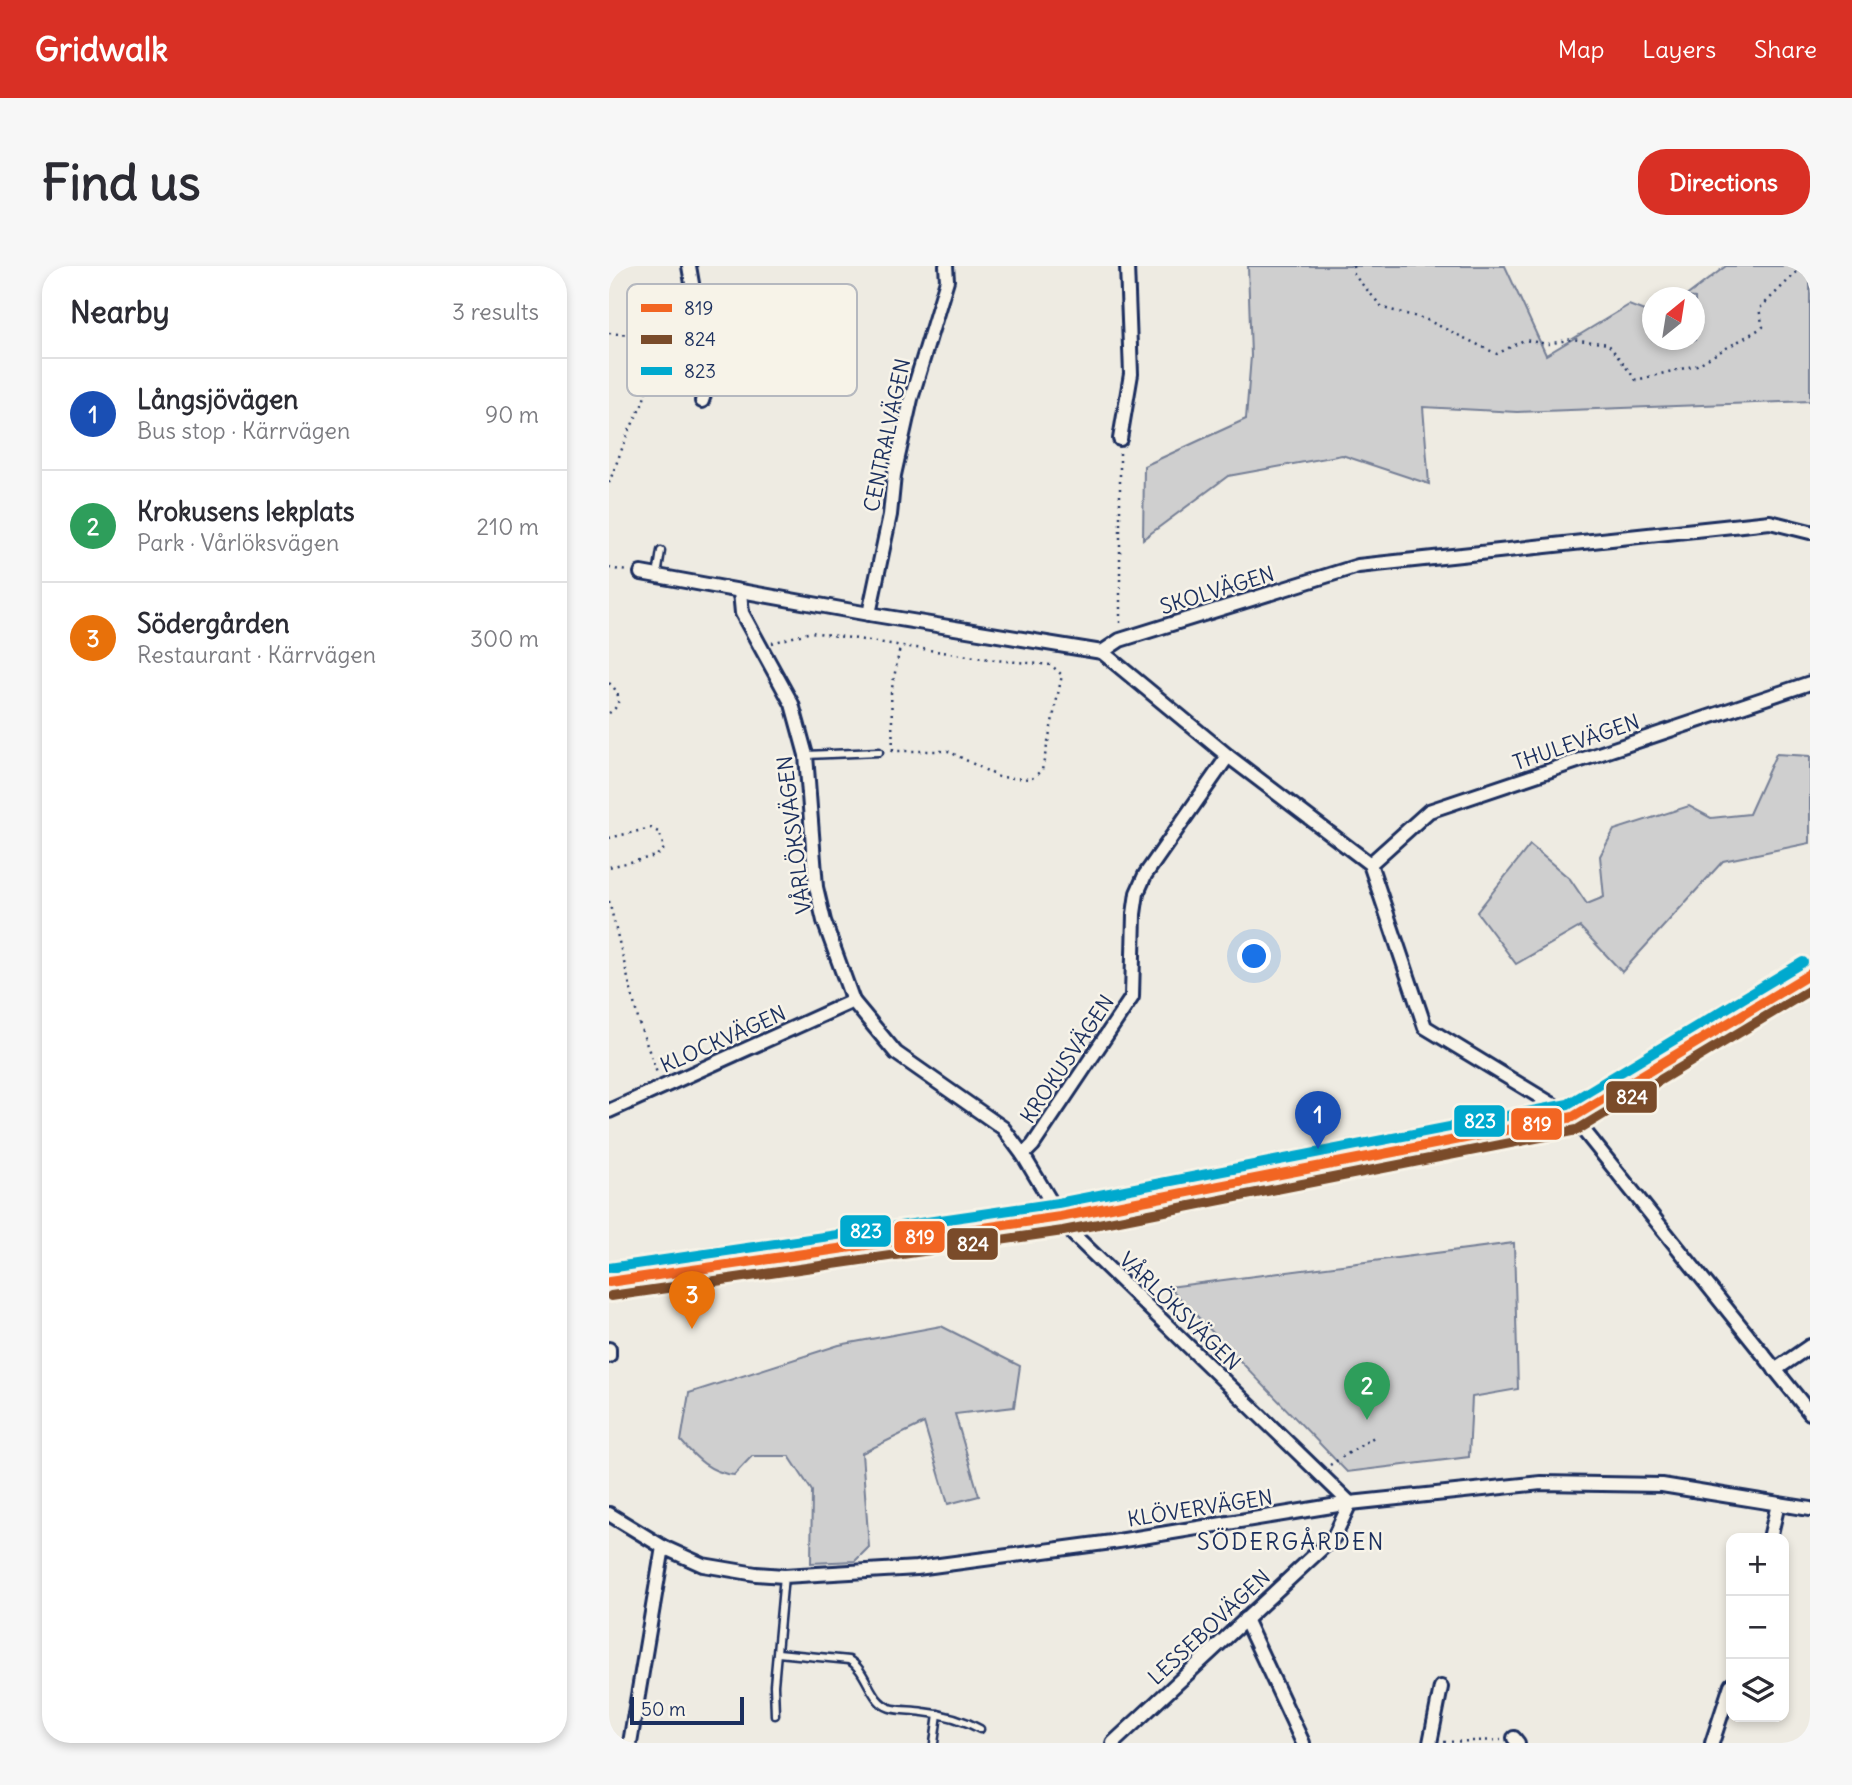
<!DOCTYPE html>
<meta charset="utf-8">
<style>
:root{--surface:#fff;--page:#f7f7f7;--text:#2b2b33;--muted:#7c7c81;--line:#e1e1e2;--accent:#d93025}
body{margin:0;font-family:Delius,sans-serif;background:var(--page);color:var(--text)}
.controls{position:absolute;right:21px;bottom:21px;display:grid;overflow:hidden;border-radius:14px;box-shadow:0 4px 10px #0003}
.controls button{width:63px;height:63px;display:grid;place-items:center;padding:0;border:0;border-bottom:2px solid var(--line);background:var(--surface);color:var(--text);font:35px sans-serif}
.compass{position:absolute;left:1033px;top:21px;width:63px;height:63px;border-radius:50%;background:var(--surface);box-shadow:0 4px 10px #0003;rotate:30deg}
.scale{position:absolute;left:21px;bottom:18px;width:114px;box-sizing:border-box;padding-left:7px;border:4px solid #1b2f5e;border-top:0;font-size:19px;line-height:24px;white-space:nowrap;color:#1b2f5e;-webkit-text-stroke:5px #f7f3e8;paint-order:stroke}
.you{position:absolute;left:646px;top:691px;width:24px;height:24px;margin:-18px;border:5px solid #fff;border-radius:50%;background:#1a73e8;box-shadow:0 0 0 10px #1a73e833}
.badge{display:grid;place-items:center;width:46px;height:46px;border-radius:50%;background:var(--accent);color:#fff;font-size:23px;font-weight:700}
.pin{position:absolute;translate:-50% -58px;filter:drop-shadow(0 2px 4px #0008)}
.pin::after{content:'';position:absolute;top:37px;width:24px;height:21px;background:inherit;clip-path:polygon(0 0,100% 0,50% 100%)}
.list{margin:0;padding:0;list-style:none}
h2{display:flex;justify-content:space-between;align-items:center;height:91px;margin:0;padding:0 28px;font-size:30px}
h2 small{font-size:23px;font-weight:400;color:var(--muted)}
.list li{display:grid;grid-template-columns:46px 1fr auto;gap:21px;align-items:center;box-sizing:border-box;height:112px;padding:0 28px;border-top:2px solid var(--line)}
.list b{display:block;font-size:26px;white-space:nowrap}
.list p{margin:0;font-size:23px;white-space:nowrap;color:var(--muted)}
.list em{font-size:23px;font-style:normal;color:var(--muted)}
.icon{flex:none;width:38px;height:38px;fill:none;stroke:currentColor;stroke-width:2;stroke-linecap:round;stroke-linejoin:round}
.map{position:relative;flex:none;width:1201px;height:1477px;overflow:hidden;border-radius:28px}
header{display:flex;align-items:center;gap:42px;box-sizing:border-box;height:98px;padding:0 35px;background:var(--accent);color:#fff}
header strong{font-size:33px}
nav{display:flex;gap:38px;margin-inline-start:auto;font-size:24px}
.intro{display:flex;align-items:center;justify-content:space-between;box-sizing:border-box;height:168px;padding:0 42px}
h1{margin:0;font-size:49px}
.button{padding:18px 32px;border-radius:28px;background:var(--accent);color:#fff;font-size:24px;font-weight:700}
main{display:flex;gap:42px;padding:0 42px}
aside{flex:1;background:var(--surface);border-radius:28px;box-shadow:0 4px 10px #0003}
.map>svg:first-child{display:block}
</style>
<header>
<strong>Gridwalk</strong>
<nav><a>Map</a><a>Layers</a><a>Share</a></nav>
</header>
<div class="intro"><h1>Find us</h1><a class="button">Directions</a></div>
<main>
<aside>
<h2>Nearby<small>3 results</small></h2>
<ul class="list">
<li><span class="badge" style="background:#1a4fb4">1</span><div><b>Långsjövägen</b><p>Bus stop · Kärrvägen</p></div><em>90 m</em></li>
<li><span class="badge" style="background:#2e9e5b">2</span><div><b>Krokusens lekplats</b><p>Park · Vårlöksvägen</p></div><em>210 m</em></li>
<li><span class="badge" style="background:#e8710a">3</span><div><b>Södergården</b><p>Restaurant · Kärrvägen</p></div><em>300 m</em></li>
</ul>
</aside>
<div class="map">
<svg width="1201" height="1477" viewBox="0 0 1201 1477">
<rect width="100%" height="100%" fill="#eeebe2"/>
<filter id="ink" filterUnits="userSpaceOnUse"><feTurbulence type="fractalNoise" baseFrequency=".0143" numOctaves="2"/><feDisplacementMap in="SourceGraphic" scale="14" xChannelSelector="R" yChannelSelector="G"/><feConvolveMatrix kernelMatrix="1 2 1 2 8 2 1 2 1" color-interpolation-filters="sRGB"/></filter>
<g filter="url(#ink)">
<g fill="#cfcfcf" stroke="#757f96" stroke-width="2">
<polygon points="639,0 896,0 937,89 1020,39 1043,48 1044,74 1086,74 1086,32 1076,31 1117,0 1201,0 1201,135 908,146 814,141 820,218 733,189 619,210 534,273 535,200 637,153 642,90"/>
<polygon points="1167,488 1201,490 1201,577 1114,595 1013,706 971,661 907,698 868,646 921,579 961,613 978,638 995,631 991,590 1005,564 1080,540 1102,552 1140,548"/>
<polygon points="905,977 909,1123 863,1131 860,1191 738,1206 560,1021"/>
<path d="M332 1060 411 1100 405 1141 346 1148 370 1230 339 1238 315 1157 253 1187 260 1281 246 1295 202 1297 203 1225 180 1190H143L125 1209C101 1207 87 1192 72 1175L80 1127 230 1079Z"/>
</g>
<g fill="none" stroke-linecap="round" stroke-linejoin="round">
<g stroke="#1b2f5e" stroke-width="11">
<g id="service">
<polyline points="48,310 52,285"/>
<polyline points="197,489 270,486"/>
<path d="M169 1387 240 1394C259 1405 260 1435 281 1442 291 1445 304 1444 314 1446 334 1448 353 1453 371 1463"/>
<polyline points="166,1449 165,1419 175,1310"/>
<polyline points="325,1477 329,1448"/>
</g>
</g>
<g stroke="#1b2f5e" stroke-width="18">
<g id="minor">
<polyline points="80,0 85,29 98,63 102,86 102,107 93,135"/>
<polyline points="511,173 522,108 518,0"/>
<polyline points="32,307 260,348 493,386 511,374 749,300 1161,256 1201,266"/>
<polyline points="131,326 133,347 183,438 197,489 207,621 215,655 244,735 287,787 394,862 414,889 451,951 465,969 741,1237 725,1271 504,1477"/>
<polyline points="260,348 281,249 285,209 302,133 338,14 337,0"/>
<polyline points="493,386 619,490 761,598 816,761 964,851 1201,1147"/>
<polyline points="761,598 820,545 1201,417"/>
<polyline points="0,845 244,735"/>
<polyline points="414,889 424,879 523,731 525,648 528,627 536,609 619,490"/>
<polyline points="0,1016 451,951 964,851 1201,708"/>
<polyline points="0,1083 0,1090"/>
<polyline points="1166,1104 1201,1080"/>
<polyline points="0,1248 54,1281 94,1299 147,1308 175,1310 308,1302 503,1276 741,1237 932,1217 1053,1219 1201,1243"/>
<polyline points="1161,1272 1169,1238"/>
<polyline points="636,1353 694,1477"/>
<polyline points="905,1472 909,1477"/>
<polyline points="21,1477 54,1281"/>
<polyline points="821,1477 832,1421"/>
<polyline points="1103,1477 1122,1419"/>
</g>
</g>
<g stroke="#1b2f5e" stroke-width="2.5" stroke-dasharray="2 5" stroke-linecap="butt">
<polyline points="744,0 745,9 774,42 816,53 888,88 915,74 939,78 963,73 999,78 1027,114 1088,99 1154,61 1150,43 1194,0"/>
<polyline points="0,67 41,71 48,83 34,137 19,167 0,217"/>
<polyline points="511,187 511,359"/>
<polyline points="0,302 18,305"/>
<polyline points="163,377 202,366 386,394 442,399 453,409 433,504 422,513 390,511 339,485 280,485"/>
<path d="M0 417C11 426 14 439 0 447"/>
<polyline points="284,484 282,427 291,381"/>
<polyline points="0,572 42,562 51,567 55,583 47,590 0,601"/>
<polyline points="0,635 30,757 48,807"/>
<polyline points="721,1199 765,1171"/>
<polyline points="835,1476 892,1474"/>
</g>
<use href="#service" stroke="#f7f3e8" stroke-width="6"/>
<use href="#minor" stroke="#f7f3e8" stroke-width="12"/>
<g stroke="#f7f3e8" stroke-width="16">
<polyline id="bus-1" points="0,1016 451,951 964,851 1201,708"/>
</g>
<g stroke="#f7f3e8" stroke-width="16">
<polyline id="bus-2" points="2,1030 454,965 968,864 1201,724"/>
</g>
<g stroke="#f7f3e8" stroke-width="16">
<polyline id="bus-3" points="0,1002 449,937 959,838 1194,696"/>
</g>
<use href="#bus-1" stroke="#f26522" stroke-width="10"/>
<use href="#bus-2" stroke="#7a4b2a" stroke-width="10"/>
<use href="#bus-3" stroke="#00a9ce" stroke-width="10"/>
</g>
</g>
<g text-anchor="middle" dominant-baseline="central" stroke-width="5" stroke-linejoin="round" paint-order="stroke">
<g font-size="21" fill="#1b2f5e" stroke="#f7f3e8">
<text transform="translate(278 169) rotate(-78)">CENTRALVÄGEN</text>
<text transform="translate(608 324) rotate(-17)">SKOLVÄGEN</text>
<text transform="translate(967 476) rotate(-19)">THULEVÄGEN</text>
<text transform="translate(185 569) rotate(-97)">VÅRLÖKSVÄGEN</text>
<text transform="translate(114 773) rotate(-24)">KLOCKVÄGEN</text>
<text transform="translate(458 793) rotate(-56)">KROKUSVÄGEN</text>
<text transform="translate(571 1045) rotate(44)">VÅRLÖKSVÄGEN</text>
<text transform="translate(591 1242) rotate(-9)">KLÖVERVÄGEN</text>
<text transform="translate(600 1361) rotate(-43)">LESSEBOVÄGEN</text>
</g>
<g font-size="23" letter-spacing="2" fill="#1b2f5e" stroke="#f7f3e8">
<text x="682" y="1275">SÖDERGÅRDEN</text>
</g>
</g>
<rect x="18" y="18" width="230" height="112" rx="10" fill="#f7f3e8" stroke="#b5b8bf" stroke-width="2"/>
<rect x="32" y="38" width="31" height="8" fill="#f26522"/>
<rect x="32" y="69" width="31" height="9" fill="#7a4b2a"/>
<rect x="32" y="101" width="31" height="8" fill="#00a9ce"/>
<g font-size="19" fill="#1b2f5e">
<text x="75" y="49">819</text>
<text x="75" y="80">824</text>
<text x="75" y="112">823</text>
</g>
<g stroke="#f7f3e8" stroke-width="2.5">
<rect x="996" y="814" width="53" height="34" rx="7" fill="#7a4b2a"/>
<rect x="844" y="838" width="53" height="34" rx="7" fill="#00a9ce"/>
<rect x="901" y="841" width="53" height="34" rx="7" fill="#f26522"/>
<rect x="230" y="948" width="53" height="34" rx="7" fill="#00a9ce"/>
<rect x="284" y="954" width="53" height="34" rx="7" fill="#f26522"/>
<rect x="337" y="961" width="53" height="34" rx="7" fill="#7a4b2a"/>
</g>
<g font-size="19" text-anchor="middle" font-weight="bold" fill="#fff">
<text x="1023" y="838">824</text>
<text x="871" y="862">823</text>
<text x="928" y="865">819</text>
<text x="257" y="972">823</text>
<text x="311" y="978">819</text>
<text x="364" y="985">824</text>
</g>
</svg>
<div class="controls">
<button>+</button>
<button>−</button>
<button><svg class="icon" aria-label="layers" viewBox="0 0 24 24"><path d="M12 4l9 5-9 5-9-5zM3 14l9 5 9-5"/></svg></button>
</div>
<svg class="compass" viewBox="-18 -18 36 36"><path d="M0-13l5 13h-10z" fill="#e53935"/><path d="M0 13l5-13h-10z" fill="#7c7c81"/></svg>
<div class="scale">50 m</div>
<div class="you"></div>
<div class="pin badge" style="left:709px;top:883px;background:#1a4fb4">1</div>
<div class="pin badge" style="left:758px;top:1154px;background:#2e9e5b">2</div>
<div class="pin badge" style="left:83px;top:1063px;background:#e8710a">3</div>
</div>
</main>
